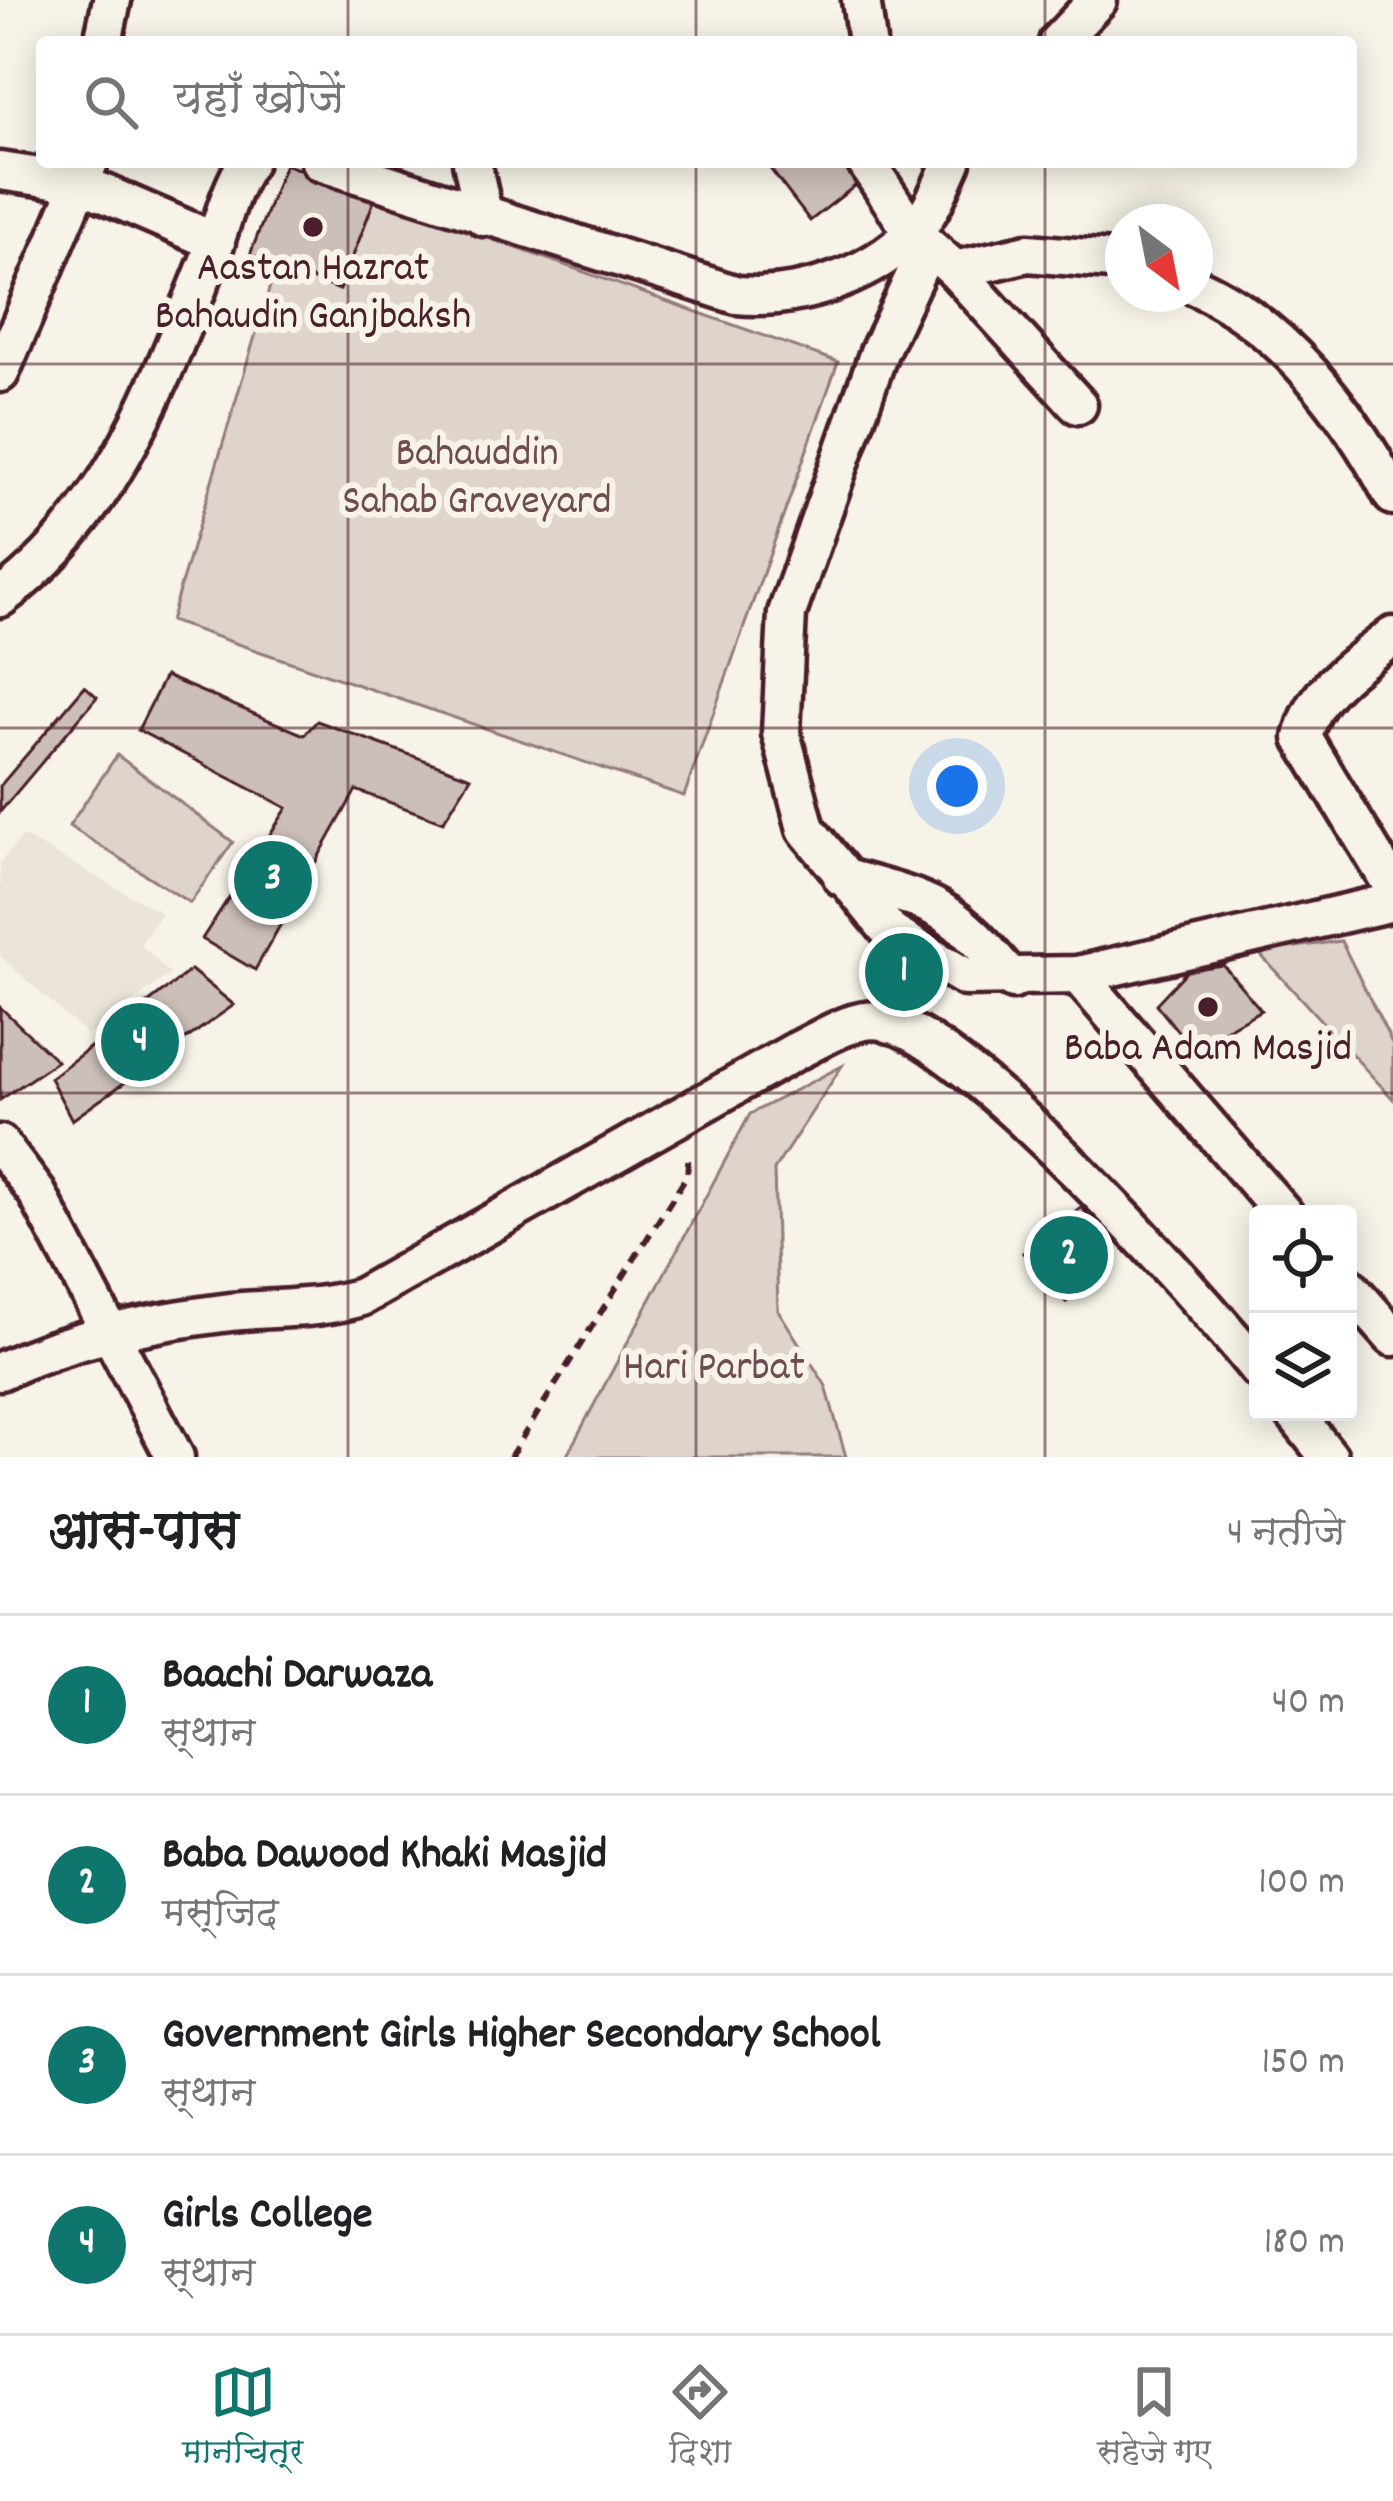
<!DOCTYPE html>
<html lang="hi">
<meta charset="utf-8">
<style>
:root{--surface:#fff;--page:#f6f6f6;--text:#202124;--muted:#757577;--line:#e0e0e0;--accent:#0f766e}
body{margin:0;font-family:Dekko,"Playpen Sans Deva",sans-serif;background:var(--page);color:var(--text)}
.controls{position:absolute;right:36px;bottom:36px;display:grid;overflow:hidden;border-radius:12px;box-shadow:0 6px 30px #0003}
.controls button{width:108px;height:108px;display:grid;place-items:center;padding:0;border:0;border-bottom:3px solid var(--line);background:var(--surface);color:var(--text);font:60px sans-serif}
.compass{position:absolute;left:1105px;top:204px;width:108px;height:108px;border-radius:50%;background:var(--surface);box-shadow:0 6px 30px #0003;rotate:148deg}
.you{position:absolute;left:957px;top:786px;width:42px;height:42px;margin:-30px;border:9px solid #fff;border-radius:50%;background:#1a73e8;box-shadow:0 0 0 18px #1a73e833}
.badge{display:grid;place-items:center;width:78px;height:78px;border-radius:50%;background:var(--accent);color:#fff;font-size:39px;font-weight:700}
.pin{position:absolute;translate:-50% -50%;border:6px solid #fff;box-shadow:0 3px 12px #0006}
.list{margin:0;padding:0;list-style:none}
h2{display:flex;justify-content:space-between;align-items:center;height:156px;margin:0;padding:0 48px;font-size:51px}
h2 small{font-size:39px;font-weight:400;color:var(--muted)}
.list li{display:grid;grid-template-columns:78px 1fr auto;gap:36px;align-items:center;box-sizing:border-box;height:180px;padding:0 48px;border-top:3px solid var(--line)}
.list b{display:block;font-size:45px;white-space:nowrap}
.list p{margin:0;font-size:39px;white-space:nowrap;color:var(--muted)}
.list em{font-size:39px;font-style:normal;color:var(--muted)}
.icon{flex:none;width:66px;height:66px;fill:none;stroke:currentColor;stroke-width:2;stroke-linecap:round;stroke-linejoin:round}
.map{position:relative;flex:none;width:1393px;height:1457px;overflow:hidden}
.search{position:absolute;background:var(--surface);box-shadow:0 6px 30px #0003;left:36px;right:36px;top:36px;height:132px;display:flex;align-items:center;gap:30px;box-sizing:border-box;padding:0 42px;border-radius:12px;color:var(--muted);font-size:45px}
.sheet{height:876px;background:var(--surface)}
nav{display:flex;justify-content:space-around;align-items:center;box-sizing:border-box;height:168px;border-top:3px solid var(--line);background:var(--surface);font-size:33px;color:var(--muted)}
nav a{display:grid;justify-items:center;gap:6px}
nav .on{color:var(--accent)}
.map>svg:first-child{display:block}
</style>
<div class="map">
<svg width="1393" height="1457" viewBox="0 0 1393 1457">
<rect width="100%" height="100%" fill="#f7f3e8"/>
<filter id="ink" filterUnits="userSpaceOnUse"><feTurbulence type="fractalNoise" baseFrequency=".00833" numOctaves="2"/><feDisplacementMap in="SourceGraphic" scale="24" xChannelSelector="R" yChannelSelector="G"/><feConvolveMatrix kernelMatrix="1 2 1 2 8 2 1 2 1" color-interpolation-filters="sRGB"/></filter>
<g filter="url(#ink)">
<polygon fill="#eae3da" points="23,836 162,913 140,944 170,974 87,1035 0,956 0,862"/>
<g fill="#ded4cc" stroke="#947a7c" stroke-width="3">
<polygon points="375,198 838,362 684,796 170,621 276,266 340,290"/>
<polygon points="117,755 233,842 190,903 69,826"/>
<polygon points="1341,941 1393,1045 1393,1099 1258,952"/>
<polygon points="842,1066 774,1170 778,1310 826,1386 846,1457 566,1457 750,1114"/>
</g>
<g fill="#ccbfb9" stroke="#4a1f2b" stroke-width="3">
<polygon points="765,162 859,162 869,175 810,221"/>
<polygon points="285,164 375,198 340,290 250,255"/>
<polygon points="165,676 304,735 317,721 471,777 443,822 356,790 255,970 202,939 287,808 138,730"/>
<polygon points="85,686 97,697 0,812 0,786"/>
<polygon points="1223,965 1261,1010 1192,1049 1156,1004 1188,970"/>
<polygon points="191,970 234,1005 72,1120 50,1078"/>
<polygon points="0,1007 57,1061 0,1100"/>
<polygon points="1082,1207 1115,1257 1066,1302 1023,1253"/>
</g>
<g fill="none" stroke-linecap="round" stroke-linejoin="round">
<g stroke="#4a1f2b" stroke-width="45">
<g id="minor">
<polyline points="861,0 867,42"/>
<polyline points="103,42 112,0"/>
<polyline points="1058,42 1098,0"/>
<path d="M320 162 737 295C800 301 882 274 922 221 935 204 943 181 952 162"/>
<polyline points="472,162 484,217"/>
<polyline points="866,162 912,232 955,270 1078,405"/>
<polyline points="0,171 80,183 216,242"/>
<polyline points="928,247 879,352 787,613 781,733 806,829 891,933 965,977 1078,975 1393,902"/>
<polyline points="955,270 1028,253 1123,261"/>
<path d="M1195 286C1284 326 1349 412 1393 496"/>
<polyline points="0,373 89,162"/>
<path d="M0 598C112 515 156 390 207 265 220 233 228 190 248 162"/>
<path d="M1393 636C1356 665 1313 690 1303 738L1393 887"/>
<path d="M842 877C936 902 950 905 1013 980"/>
<polyline points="1078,975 1284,1214"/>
<polyline points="890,1024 899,981"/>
<polyline points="0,1144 37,1193 175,1457"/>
<polyline points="1348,1286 1393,1337"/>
<path d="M0 1371C71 1338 146 1323 223 1313 270 1307 315 1311 361 1297L796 1051C820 1040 854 1016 882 1021 965 1035 1199 1296 1258 1369"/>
<polyline points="1293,1412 1329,1457"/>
</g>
</g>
<polyline stroke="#4a1f2b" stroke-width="6" stroke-dasharray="12 9" stroke-linecap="butt" points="510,1457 687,1175 689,1152"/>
<use href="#minor" stroke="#f7f3e8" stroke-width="36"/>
</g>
</g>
<path fill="none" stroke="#4a1f2b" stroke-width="3" stroke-opacity="0.55" d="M348 0V42M696 0V42M1045 0V42M348 162V1457M696 162V1457M1045 162V1457M0 364H1393M0 728H1393M0 1093H1393"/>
<g fill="#4a1f2b" stroke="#f7f3e8" stroke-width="4.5">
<circle cx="313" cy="227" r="12"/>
<circle cx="1208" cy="1007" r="12"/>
</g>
<g text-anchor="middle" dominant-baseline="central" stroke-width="12" stroke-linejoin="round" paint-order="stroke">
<g font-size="42" fill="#4a1f2b" stroke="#f7f3e8">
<text x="313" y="271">Aastan Hazrat<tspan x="313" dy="48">Bahaudin Ganjbaksh</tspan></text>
<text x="1208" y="1051">Baba Adam Masjid</text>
</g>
<g font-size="42" fill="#6f4c53" stroke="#f7f3e8">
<text x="477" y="456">Bahauddin<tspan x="477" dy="48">Sahab Graveyard</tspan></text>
<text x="714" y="1370">Hari Parbat</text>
</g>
</g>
</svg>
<div class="controls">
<button><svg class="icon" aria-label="locate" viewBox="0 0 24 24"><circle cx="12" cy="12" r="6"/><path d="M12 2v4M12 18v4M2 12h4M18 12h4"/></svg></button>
<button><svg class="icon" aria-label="layers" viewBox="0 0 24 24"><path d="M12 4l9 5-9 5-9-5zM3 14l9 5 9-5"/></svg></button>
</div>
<svg class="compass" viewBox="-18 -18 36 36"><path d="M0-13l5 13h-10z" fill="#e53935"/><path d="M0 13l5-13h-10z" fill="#757577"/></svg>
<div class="you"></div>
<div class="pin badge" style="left:904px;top:972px">1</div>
<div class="pin badge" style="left:1069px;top:1255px">2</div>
<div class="pin badge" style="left:273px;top:880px">3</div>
<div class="pin badge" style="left:140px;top:1042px">4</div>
<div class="search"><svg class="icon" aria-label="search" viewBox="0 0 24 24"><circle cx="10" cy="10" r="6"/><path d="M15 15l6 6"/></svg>यहाँ खोजें</div>
</div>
<section class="sheet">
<h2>आस-पास<small>4 नतीजे</small></h2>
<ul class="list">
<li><span class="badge">1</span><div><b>Baachi Darwaza</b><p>स्थान</p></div><em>40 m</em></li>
<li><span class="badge">2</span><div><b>Baba Dawood Khaki Masjid</b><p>मस्जिद</p></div><em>100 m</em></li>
<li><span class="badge">3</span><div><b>Government Girls Higher Secondary School</b><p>स्थान</p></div><em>150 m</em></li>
<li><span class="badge">4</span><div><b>Girls College</b><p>स्थान</p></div><em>180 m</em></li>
</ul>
</section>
<nav>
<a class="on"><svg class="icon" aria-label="map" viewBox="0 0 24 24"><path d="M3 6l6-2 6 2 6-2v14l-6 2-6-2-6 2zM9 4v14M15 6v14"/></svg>मानचित्र</a>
<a><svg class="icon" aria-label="directions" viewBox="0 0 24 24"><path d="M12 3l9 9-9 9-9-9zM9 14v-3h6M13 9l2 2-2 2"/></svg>दिशा</a>
<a><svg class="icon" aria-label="saved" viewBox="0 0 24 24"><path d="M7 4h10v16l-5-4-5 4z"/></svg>सहेजे गए</a>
</nav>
